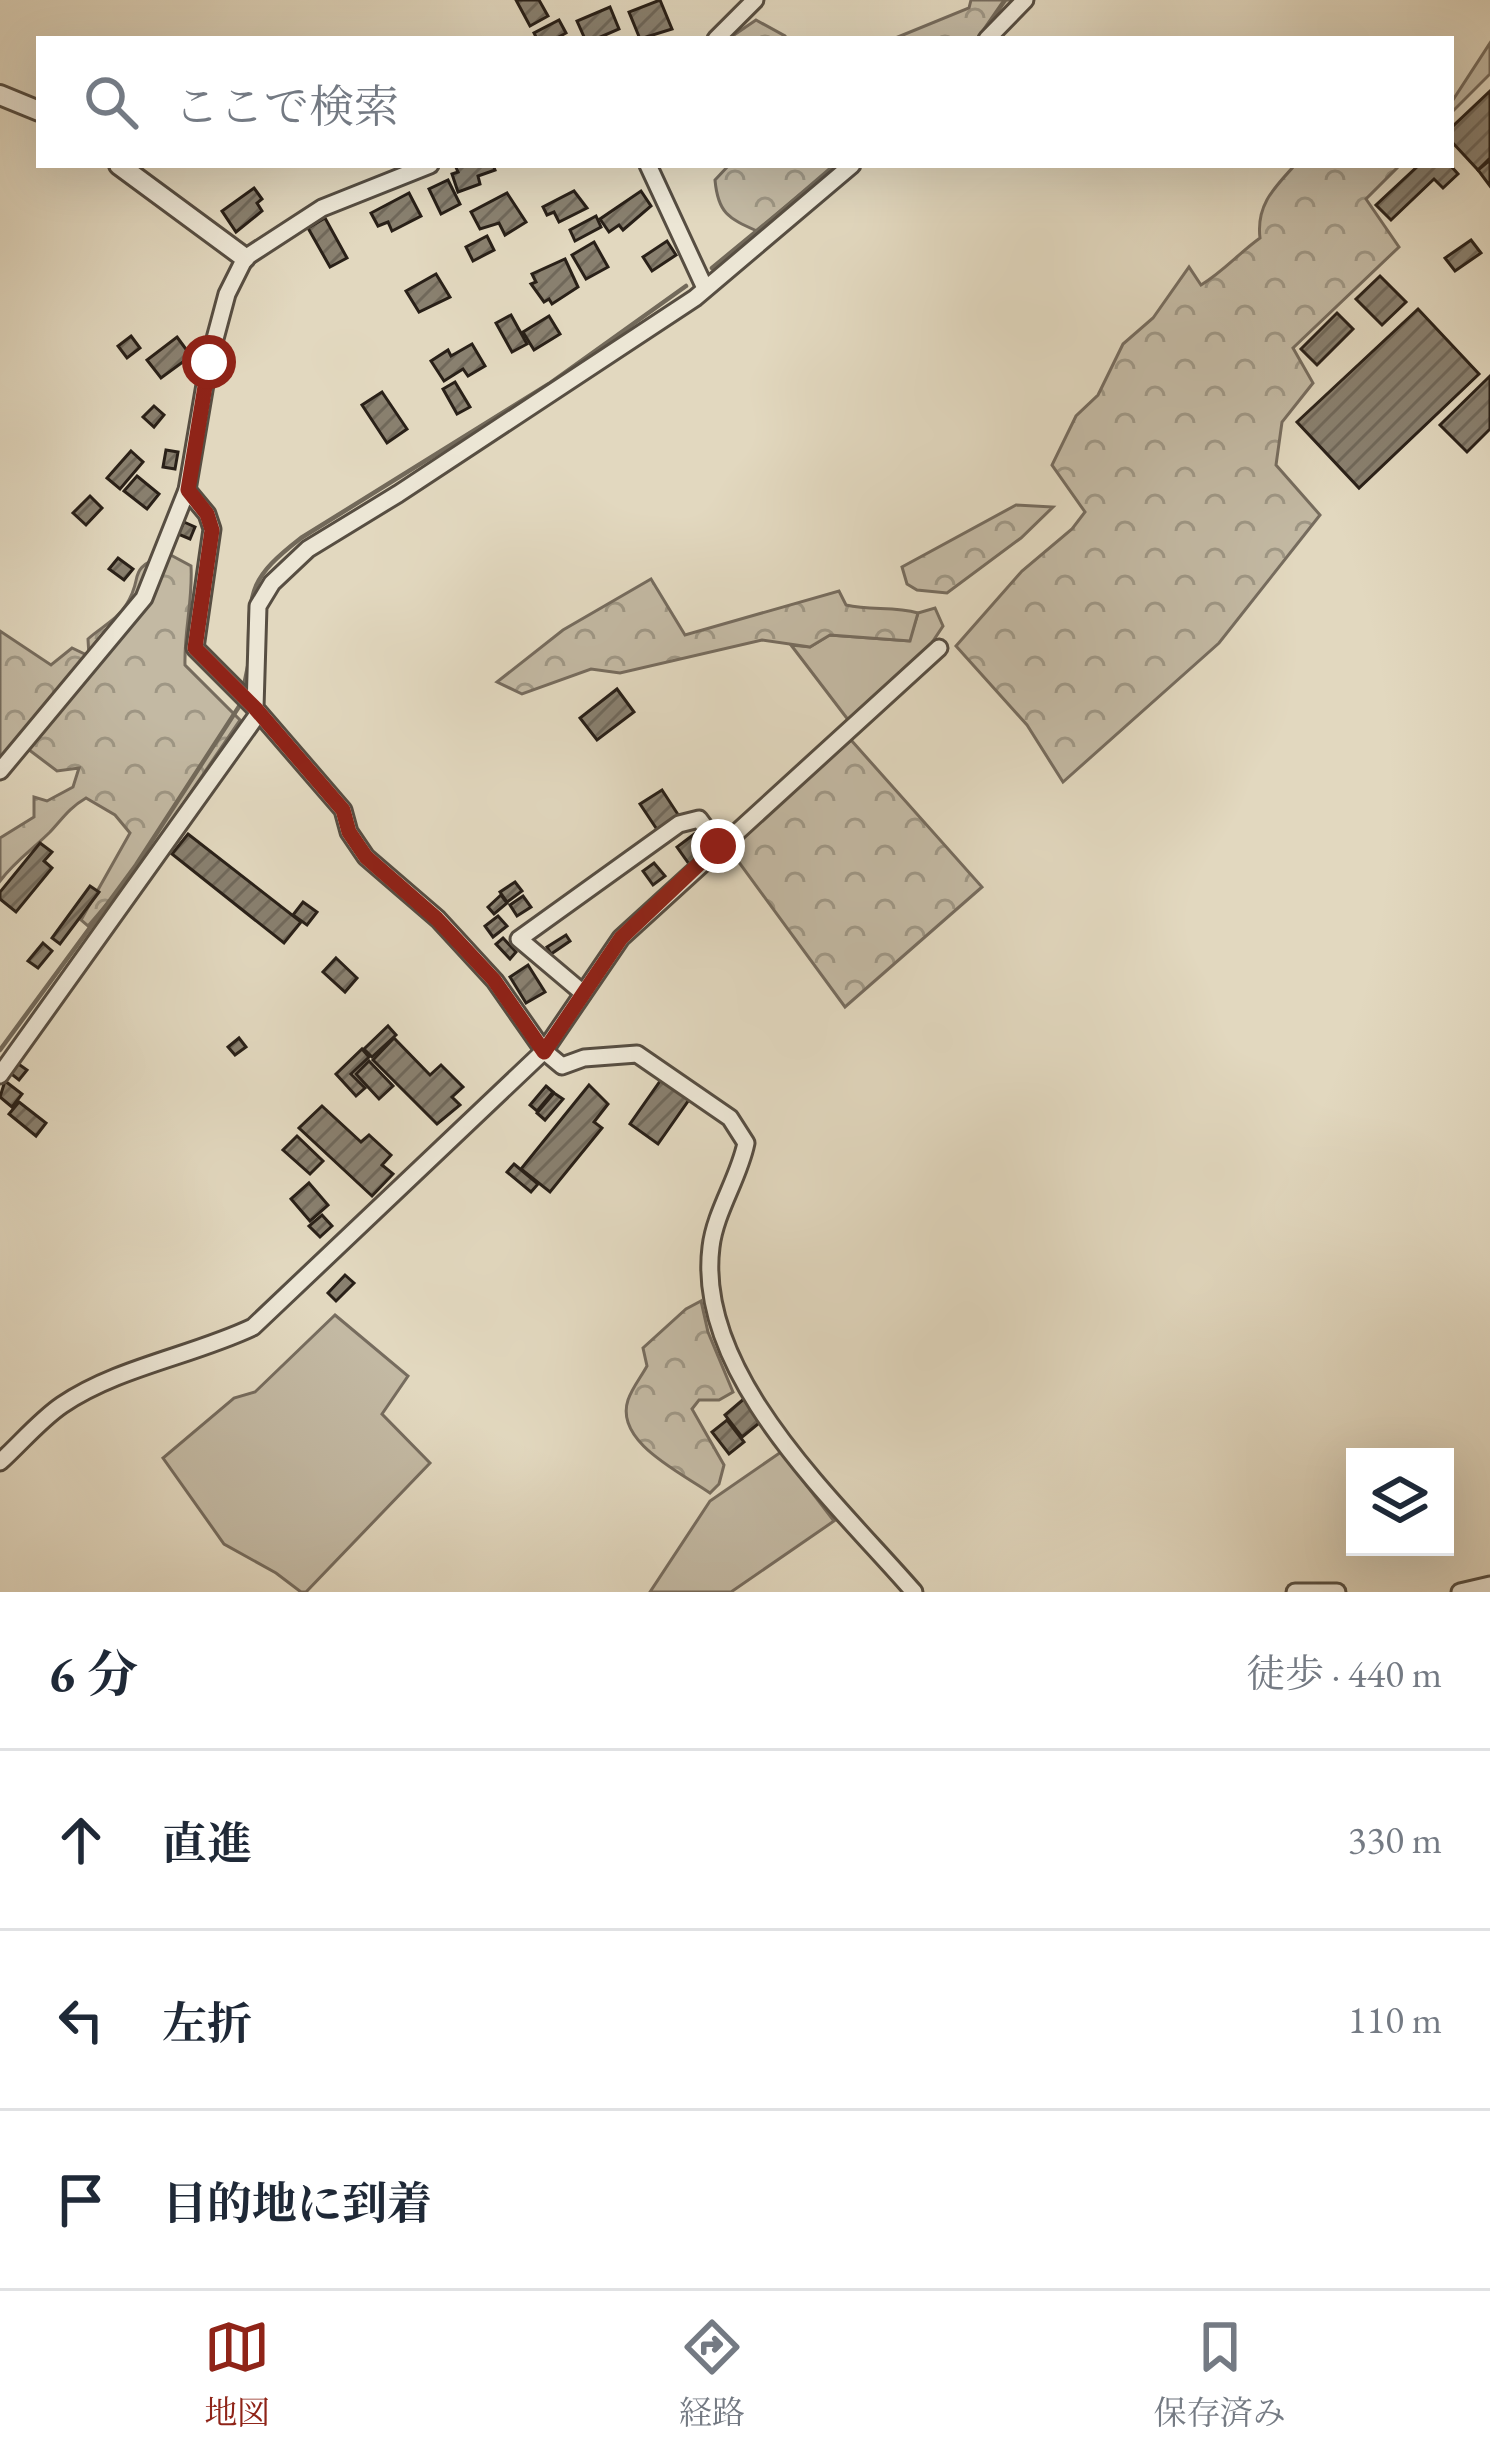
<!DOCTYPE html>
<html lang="ja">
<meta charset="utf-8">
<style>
:root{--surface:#fff;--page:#f6f6f7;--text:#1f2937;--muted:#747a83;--line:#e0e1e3;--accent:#8f2418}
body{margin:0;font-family:"EB Garamond","Noto Serif JP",serif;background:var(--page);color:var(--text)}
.controls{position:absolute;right:36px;bottom:36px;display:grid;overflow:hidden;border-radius:0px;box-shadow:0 12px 48px #0002}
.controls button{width:108px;height:108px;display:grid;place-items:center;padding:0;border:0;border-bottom:3px solid var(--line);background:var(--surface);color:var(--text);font:60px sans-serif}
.stop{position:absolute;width:36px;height:36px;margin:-27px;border:9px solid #8f2418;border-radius:50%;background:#fff}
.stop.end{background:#8f2418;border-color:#fff;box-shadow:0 3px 12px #0008}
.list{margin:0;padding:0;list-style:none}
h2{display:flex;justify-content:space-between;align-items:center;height:156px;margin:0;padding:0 48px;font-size:51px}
h2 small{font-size:39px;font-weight:400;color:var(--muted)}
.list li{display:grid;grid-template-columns:78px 1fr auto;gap:36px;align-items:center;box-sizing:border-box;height:180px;padding:0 48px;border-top:3px solid var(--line)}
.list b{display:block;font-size:45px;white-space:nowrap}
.list em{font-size:39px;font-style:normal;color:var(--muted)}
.icon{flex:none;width:66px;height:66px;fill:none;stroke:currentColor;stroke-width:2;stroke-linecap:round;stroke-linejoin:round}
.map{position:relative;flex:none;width:1490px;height:1592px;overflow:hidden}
.search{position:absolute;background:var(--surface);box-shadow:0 12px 48px #0002;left:36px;right:36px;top:36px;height:132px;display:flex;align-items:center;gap:30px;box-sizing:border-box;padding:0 42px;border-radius:0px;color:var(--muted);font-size:45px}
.sheet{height:696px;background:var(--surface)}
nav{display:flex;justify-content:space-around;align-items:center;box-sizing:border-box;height:168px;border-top:3px solid var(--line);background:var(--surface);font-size:33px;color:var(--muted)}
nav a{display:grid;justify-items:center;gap:6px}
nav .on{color:var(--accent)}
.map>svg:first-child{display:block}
</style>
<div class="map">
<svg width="1490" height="1592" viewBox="0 0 1490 1592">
<defs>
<pattern id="forest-crowns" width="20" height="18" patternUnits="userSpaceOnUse" patternTransform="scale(3)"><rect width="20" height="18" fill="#c3b9a3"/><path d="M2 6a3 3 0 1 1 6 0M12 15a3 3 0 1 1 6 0" fill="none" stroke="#9e9684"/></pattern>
<pattern id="building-hatch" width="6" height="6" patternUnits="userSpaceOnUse" patternTransform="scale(3)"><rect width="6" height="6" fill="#89806f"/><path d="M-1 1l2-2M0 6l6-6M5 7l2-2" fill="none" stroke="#70685a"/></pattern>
</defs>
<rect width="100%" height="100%" fill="#e2d8bf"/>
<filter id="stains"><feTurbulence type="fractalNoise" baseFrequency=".00167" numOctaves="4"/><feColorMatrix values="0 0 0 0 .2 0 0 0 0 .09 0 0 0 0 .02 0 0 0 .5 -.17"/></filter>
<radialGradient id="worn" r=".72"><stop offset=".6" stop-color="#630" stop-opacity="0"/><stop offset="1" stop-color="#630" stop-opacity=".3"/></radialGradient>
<g fill="#c3b9a3" stroke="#766c5e" stroke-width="3">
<polygon points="935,608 943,626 925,653 849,721 791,645 810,647 829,635 909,641 918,613"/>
<polygon points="335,1315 408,1376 382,1414 430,1463 306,1592 301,1592 276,1573 224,1544 163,1458 234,1398 255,1392"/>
<polygon points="781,1452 834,1521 731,1592 650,1592 710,1501"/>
</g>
<g fill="url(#forest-crowns)" stroke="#766c5e" stroke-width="3">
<polygon points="971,0 1015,0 976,39 893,39 969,8"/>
<polygon points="756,20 785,36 787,39 735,39 734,35"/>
<polygon points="1490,43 1490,74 1451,113 1451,103"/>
<path d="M729 165H834L757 231C728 218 718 213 715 180Z"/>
<path d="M1295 165H1400L1366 199 1399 247 1293 348 1313 383 1282 422 1276 465 1320 515 1219 643 1063 782 1027 725 956 646 1022 571 1072 529 1085 512 1052 465 1076 416 1098 395 1123 344 1153 318 1189 267 1201 285C1224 271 1239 253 1260 238 1256 205 1274 188 1295 165Z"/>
<polygon points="1016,505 1053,507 1021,538 947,593 917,590 907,584 902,567"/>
<path d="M167 553 191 566C193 600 184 631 185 665L240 720 147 857 88 926 81 920 130 833 115 815 86 798C69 808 63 818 50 832 33 849 15 861 0 881V838L34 817V797L47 801 73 787 79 768 57 771 28 749 0 764V631L51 665 72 648 89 656 88 639C100 628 118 619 126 605 146 574 123 572 167 553Z"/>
<path d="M651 579 685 635 839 591 846 605C871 611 893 606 918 613L910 641 830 635 810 647 762 640 620 673 591 669 522 694 497 682 563 630Z"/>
<polygon points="851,740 982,887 845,1007 727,846"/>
<path d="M701 1301 708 1332 733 1392 719 1400H699L692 1409 724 1465 719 1484 710 1493C682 1473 614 1442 628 1400 632 1388 641 1377 647 1366L643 1348 686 1309Z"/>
</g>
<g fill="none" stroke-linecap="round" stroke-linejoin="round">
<g stroke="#72695a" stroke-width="4.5">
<polyline points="978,39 1005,0"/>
<polyline points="712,268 837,165"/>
<path d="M249 651C249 588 251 577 301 538L549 384 686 286"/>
<polyline points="244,686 249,662"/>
<polyline points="0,1050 136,865 240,705"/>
</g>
</g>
<g fill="url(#building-hatch)" stroke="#292018" stroke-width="3">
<polygon points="516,0 539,0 548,16 530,26"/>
<polygon points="660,0 672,29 640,39 629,12"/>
<polygon points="610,7 619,29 596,39 585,39 577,21"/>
<polygon points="559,20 566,33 555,39 537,39 534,33"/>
<polygon points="1490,91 1490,158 1478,170 1451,141 1451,128"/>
<polygon points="1490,160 1490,186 1478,170"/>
<polygon points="455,165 493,165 495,170 478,176 480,184 458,192 452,174 458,172"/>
<polygon points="1419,165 1450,165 1458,174 1443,188 1434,179 1391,220 1376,205"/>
<polygon points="448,180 460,204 441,214 429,189"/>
<polygon points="254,188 262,199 257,203 262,211 236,232 222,211"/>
<polygon points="574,191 587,208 559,222 554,212 547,215 543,207"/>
<polygon points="641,191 651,206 623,230 619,225 609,232 600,219"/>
<polygon points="409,193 421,216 392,231 388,222 378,226 371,213"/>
<polygon points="507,193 526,222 505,235 499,223 480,229 471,212"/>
<polygon points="596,216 601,227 575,241 570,230"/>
<polygon points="325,218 347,258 330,267 308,228"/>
<polygon points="487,236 494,250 473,261 466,247"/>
<polygon points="1471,240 1481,253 1455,271 1445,258"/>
<polygon points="667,241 676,255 652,271 643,257"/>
<polygon points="594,242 608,267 586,279 572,255"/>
<polygon points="565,259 578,287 552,304 549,299 544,302 531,284 536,282 532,274"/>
<polygon points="436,274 450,297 419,312 406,291"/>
<polygon points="1380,276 1406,302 1382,325 1356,299"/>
<polygon points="1418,309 1479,374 1359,488 1297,422"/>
<polygon points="1337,313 1353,329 1317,365 1301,349"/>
<polygon points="511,315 527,344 512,352 496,323"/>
<polygon points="549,316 560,334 534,350 523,332"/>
<polygon points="131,336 140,348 127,358 118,346"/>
<polygon points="177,337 191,356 161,378 147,360"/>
<polygon points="472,344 485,366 468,376 463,369 444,381 431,361 448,350 451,356"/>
<polygon points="1490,376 1490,429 1467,452 1440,425"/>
<polygon points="455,382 470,407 457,414 443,389"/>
<polygon points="382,392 407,429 387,443 362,405"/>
<polygon points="154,406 164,415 154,427 143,417"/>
<polygon points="166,450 178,452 175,469 163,467"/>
<polygon points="131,451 143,462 120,489 107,478"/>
<polygon points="137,476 159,494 147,509 124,491"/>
<polygon points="90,496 102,508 86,525 73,513"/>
<polygon points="184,522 195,527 190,539 178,534"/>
<polygon points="118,558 133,569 124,580 109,569"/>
<polygon points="617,689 634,712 597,740 580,718"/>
<polygon points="662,790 679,816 658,831 640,804"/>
<polygon points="697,832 709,850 689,864 677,847"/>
<polygon points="188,834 301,922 284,943 172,854"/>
<polygon points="40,843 52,852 44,861 52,868 16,912 0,899 0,892"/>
<polygon points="654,863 665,876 653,885 643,871"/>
<polygon points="515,882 522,891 507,902 500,892"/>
<polygon points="90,886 99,892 60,944 52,938"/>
<polygon points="501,895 507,903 494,914 488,907"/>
<polygon points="523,896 531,907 517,916 510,905"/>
<polygon points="303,902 317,912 307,925 293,915"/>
<polygon points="498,916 507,926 493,937 485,926"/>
<polygon points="566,935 570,941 551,954 547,947"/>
<polygon points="503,938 516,952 510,959 496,944"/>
<polygon points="43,943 52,951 38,968 28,961"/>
<polygon points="336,958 357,978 345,992 323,972"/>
<polygon points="528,965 545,992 526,1003 510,977"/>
<polygon points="388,1026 396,1035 372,1057 364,1049"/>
<polygon points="239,1038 246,1047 235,1055 228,1047"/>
<polygon points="394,1038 430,1075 441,1065 463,1087 452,1097 460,1105 437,1124 373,1060"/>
<polygon points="362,1049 369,1057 351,1074 365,1088 356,1096 336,1074"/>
<polygon points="369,1061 393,1086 379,1099 356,1074"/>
<polygon points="17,1063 27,1070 19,1080 9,1072"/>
<polygon points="665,1074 693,1094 658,1144 630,1124"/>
<polygon points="5,1081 22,1094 12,1107 0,1097"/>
<polygon points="589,1085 608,1104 594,1122 602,1128 550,1192 521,1169"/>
<polygon points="546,1086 553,1092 537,1111 530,1105"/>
<polygon points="554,1093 563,1099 545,1120 537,1113"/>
<polygon points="19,1102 46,1123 36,1136 9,1114"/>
<polygon points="322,1106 361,1142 369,1135 391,1155 382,1165 393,1174 372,1196 299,1128"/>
<polygon points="297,1136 323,1161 310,1174 283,1150"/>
<polygon points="514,1164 538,1184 531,1192 507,1172"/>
<polygon points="309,1183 328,1205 310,1221 291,1199"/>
<polygon points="322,1215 332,1226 320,1237 309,1226"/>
<polygon points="345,1275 354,1283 336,1301 328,1293"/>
<polygon points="745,1398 763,1420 742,1437 725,1415"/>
<polygon points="727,1420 744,1442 729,1454 712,1432"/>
</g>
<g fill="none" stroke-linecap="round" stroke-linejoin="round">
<g stroke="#574e42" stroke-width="21">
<g id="minor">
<polyline points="716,39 755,0"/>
<polyline points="987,39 1025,0"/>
<polyline points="648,165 705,288"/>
<path d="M852 165 695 298 398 494 308 549 272 583 258 606 255 708 343 810 349 832 366 857 438 919 495 981 544 1051 562 1066 584 1058 637 1054 730 1118 746 1143C739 1178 715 1212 711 1247 695 1375 836 1502 914 1592"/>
<polyline points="187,490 207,514 212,529 195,648 255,708"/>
<polyline points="0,771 144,598 187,490 209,361 227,294 245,258 322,208 430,165"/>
<polyline points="583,993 519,939 679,824 699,819 719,846"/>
<polyline points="0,1075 258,714"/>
<path d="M0 1462C20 1444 40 1420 62 1405 118 1367 192 1356 253 1327L544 1051 621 938 939 648"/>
<polyline points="1295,1592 1337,1592"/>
<polyline points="1460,1592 1490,1585"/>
</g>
</g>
<g stroke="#574e42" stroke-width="24">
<g id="tertiary">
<polyline points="0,95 39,111"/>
<polyline points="119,165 245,258"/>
</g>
</g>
<use href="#minor" stroke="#ece6d5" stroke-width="15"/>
<use href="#tertiary" stroke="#ece6d5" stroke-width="18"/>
</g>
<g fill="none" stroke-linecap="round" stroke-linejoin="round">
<polyline stroke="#8f2418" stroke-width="15" points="209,362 188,490 207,514 212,530 195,648 255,708 343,810 349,832 366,857 437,919 494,980 544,1052 621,938 718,846"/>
</g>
<rect width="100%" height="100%" filter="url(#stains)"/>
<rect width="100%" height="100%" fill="url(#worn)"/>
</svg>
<div class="controls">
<button><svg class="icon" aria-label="layers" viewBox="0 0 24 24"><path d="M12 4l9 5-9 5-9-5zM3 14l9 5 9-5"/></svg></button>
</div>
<div class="stop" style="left:209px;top:362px"></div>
<div class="stop end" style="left:718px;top:846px"></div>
<div class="search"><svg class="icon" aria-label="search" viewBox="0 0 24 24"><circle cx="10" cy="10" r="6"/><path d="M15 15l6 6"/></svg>ここで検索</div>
</div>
<section class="sheet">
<h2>6 分<small>徒歩 · 440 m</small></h2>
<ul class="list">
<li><svg class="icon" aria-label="ahead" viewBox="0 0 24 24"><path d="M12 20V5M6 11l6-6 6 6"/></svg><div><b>直進</b></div><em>330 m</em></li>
<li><svg class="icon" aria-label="left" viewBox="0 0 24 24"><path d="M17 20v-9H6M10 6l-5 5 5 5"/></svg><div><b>左折</b></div><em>110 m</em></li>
<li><svg class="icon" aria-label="arrive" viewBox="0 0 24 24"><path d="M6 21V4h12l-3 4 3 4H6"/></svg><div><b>目的地に到着</b></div></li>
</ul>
</section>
<nav>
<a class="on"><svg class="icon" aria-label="map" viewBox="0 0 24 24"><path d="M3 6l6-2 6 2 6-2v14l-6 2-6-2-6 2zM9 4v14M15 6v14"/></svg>地図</a>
<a><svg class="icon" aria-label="directions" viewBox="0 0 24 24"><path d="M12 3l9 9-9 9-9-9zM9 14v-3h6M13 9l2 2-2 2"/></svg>経路</a>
<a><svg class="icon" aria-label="saved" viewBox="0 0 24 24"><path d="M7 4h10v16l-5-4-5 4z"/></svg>保存済み</a>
</nav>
